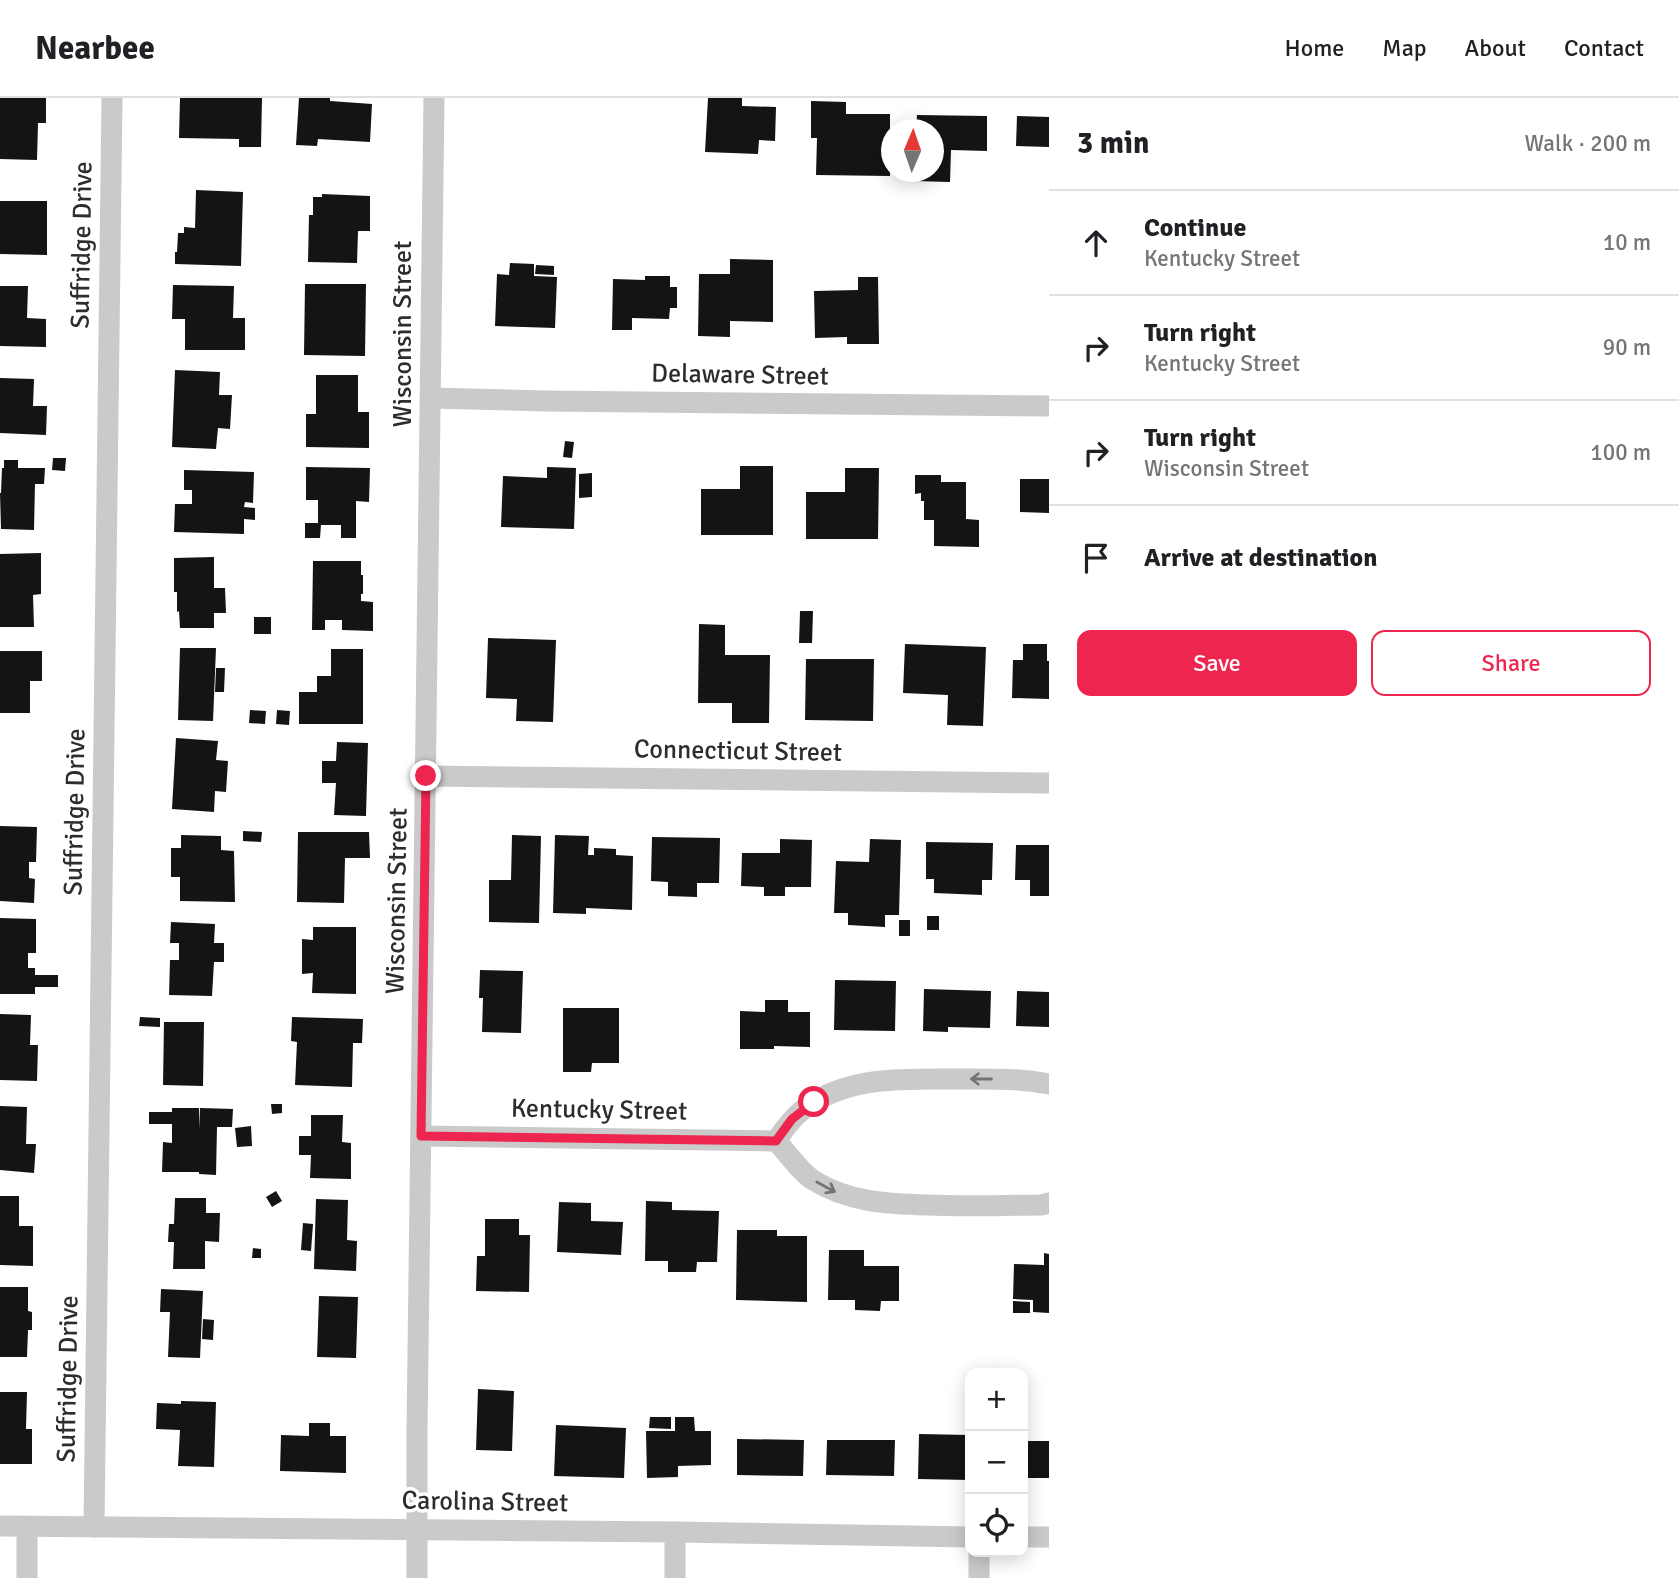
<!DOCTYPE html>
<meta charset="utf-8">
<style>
:root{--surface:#fff;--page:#f6f6f6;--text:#202124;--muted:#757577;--line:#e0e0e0;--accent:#ee254f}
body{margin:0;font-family:Signika,sans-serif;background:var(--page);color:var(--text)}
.controls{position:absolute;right:21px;bottom:21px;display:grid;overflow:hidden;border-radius:14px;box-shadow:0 4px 18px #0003}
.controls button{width:63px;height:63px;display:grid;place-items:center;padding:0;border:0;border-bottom:2px solid var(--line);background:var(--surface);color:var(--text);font:35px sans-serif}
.compass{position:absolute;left:881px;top:21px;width:63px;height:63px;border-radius:50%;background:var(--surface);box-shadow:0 4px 18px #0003;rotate:2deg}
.stop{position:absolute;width:21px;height:21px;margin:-16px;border:5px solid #ee254f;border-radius:50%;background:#fff}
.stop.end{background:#ee254f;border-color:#fff;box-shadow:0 2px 7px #0008}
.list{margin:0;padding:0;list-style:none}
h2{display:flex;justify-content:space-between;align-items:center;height:91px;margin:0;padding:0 28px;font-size:30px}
h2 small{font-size:23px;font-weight:400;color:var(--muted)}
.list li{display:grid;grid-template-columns:46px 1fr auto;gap:21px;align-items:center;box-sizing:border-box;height:105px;padding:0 28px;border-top:2px solid var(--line)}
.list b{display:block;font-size:26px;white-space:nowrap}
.list p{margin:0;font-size:23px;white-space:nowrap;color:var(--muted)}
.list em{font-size:23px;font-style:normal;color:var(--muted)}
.actions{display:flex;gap:14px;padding:21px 28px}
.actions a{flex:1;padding:16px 0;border:2px solid var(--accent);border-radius:14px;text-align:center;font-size:24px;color:var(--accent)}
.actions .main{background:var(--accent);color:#fff}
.icon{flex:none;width:38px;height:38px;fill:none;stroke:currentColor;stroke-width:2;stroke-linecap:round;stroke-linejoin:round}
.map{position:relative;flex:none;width:1049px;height:1480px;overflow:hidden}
header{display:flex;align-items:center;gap:42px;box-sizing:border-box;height:98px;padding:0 35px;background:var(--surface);border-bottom:2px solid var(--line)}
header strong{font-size:33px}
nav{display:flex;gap:38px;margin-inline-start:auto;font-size:24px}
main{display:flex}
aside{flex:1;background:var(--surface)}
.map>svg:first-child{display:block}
</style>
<header>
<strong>Nearbee</strong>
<nav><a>Home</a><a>Map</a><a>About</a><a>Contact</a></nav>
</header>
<main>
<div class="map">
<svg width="1049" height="1480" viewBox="0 0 1049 1480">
<rect width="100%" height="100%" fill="#fff"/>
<g fill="#141414">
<polygon points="0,0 46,0 46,25 38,25 37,62 0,61"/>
<polygon points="180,0 262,0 261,49 239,49 239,41 179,40"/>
<polygon points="299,0 330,0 330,3 372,6 370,44 318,41 317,48 296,47"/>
<polygon points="708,0 742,0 742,8 776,9 775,43 759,42 758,56 705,54"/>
<polygon points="811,3 846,4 846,16 890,16 890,78 816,77 817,40 811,40"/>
<polygon points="917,17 987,18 987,53 951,52 950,84 915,83 916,74 934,74 934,32 916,32"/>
<polygon points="1017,18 1049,19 1049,49 1016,48"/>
<polygon points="196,92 243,94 241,168 175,166 175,154 177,154 178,135 184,135 184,129 195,130"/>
<polygon points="322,96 370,98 370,133 358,133 357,165 308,164 309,117 313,117 313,99 322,99"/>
<polygon points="0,103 47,103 47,157 0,156"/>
<polygon points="730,161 773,162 773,224 730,223 730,239 698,238 699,176 730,176"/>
<polygon points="510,165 534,166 534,178 557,179 555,230 495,228 497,176 509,177"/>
<polygon points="536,167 554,168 554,177 535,176"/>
<polygon points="645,178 670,178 670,189 677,189 677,210 670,210 669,221 632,220 632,232 612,232 613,181 645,182"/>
<polygon points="858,179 878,179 879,246 847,246 847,239 815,240 814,193 858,192"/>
<polygon points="305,186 366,186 365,258 304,257"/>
<polygon points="173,187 234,188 233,220 245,220 245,252 185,252 185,221 172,221"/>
<polygon points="0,188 28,188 27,220 46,221 46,249 0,248"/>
<polygon points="175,272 220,274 219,297 232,297 230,331 218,330 216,351 172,349"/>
<polygon points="316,277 358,277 358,314 369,314 369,350 306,349 306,316 316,316"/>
<polygon points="0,280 34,281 33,308 47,308 46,337 0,335"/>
<polygon points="565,343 574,344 572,360 563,359"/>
<polygon points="53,360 66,360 65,373 52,372"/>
<polygon points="4,362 18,362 18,370 45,370 44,386 35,386 34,432 1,431 0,395 1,395 2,370 4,370"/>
<polygon points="740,368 773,368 773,437 701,437 701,391 740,391"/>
<polygon points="306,369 370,370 369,404 356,403 356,440 341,440 341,427 321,427 320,440 305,440 305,425 318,425 318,402 306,402"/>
<polygon points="547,369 576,370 574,431 501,429 503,378 547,380"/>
<polygon points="845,370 879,370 878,441 806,441 806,394 845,394"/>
<polygon points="184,372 254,374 253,405 245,404 244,409 255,410 255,422 244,421 244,436 174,434 175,406 192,406 192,392 184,392"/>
<polygon points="592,375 592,399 579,400 579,376"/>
<polygon points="915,377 941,377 941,384 966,384 966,421 979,422 979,449 934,448 934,422 924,422 924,403 921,403 921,395 915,396"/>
<polygon points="1020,381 1049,381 1049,415 1020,414"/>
<polygon points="41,455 41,496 33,497 34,529 0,529 0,456"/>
<polygon points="214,459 214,490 225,490 226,515 214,515 214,530 180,530 179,513 177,514 177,494 174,494 174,460"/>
<polygon points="313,463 361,463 361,477 363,477 363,496 361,496 361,503 373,504 373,533 342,532 342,522 325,522 325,532 312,532"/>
<polygon points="800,513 813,513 812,545 799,545"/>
<rect x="254" y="519" width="17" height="17"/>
<polygon points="699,526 725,527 725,557 770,557 769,625 732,625 732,605 698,605"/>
<polygon points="488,540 556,542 553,624 516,623 517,601 486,600"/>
<polygon points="905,546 986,549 983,628 947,627 948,597 903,595"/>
<polygon points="1023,546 1047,546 1047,563 1049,563 1049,601 1012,600 1013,562 1023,562"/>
<polygon points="180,550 216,550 213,623 178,622"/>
<polygon points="331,551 363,551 363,626 299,626 299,594 317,594 317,578 331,578"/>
<polygon points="0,553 42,553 42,583 30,583 30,615 0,615"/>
<polygon points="806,561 874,561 873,623 805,622"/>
<polygon points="216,570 225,570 224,594 215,594"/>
<polygon points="250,612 266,613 265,626 249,625"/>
<polygon points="277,612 290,613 289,627 276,626"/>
<polygon points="176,640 218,643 216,662 228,663 226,694 215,693 214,714 172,711"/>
<polygon points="337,644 368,645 366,718 334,717 336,685 322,685 322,663 336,663"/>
<polygon points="0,728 37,729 36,764 29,764 29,780 35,781 34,805 0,803"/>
<polygon points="243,733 262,734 261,744 243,743"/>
<polygon points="298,734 369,734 370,760 345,760 344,805 297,804"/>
<polygon points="181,737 221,738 221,752 234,753 235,804 180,803 180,779 171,779 171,750 181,750"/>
<polygon points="512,737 541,738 539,825 489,824 489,782 511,782"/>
<polygon points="555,737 589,738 588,757 594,757 594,750 616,751 616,757 633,758 632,812 586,810 586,816 553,815"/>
<polygon points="652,739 720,740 719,785 697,785 697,799 668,798 668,784 651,783"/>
<polygon points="780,741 812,742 811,789 785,789 785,798 764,798 764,789 741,788 742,755 780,755"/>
<polygon points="870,741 901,742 899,817 885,817 885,829 848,827 848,815 834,815 836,763 869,764"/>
<polygon points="926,744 993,745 992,782 982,782 982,797 934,795 934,781 926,781"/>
<polygon points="1016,747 1049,747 1049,798 1030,798 1030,782 1015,782"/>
<rect x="927" y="818" width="12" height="14"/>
<polygon points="0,820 36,821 36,855 28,855 28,870 35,870 35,877 58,877 58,889 35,889 35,896 0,896"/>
<rect x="899" y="822" width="11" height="16"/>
<polygon points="171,824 215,826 214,845 224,845 224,864 214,864 212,898 169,897 170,862 179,862 179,845 170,845"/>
<polygon points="313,829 356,829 356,896 312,895 313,875 302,876 302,841 313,842"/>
<polygon points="480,872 523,873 521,935 482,934 483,900 479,900"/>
<polygon points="835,882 896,883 895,933 834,932"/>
<polygon points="924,891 991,893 990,930 948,929 948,934 923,933"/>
<polygon points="1017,893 1049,894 1049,929 1016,928"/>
<polygon points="765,902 788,902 788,914 810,914 810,949 774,948 774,951 740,951 740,913 765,914"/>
<polygon points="563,910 619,910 619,965 592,965 591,974 563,974"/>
<polygon points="0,916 31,917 30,947 38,947 37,983 0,982"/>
<polygon points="140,919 160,920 160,929 139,928"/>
<polygon points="292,919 363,921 362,945 353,945 352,989 295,987 297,944 291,943"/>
<polygon points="164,924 204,924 203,988 163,987"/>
<polygon points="271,1006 282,1006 282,1015 272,1016"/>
<polygon points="0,1008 27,1009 26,1046 36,1046 34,1075 0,1072"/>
<polygon points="172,1010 199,1010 200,1031 200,1010 233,1011 232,1029 217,1029 216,1077 199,1076 199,1074 162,1074 163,1044 172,1045 172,1026 149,1026 149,1014 172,1014"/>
<polygon points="311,1017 343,1017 342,1044 351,1045 351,1081 310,1080 311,1057 299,1057 299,1038 311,1038"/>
<polygon points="251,1028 252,1048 237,1049 235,1030"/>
<polygon points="276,1093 282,1103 272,1109 266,1099"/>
<polygon points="0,1098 19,1098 19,1128 33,1128 33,1168 0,1167"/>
<polygon points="175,1100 206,1100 206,1115 220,1115 219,1144 205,1143 205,1171 173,1171 174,1144 168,1144 169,1126 174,1126"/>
<polygon points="316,1101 348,1102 347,1142 357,1143 356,1173 314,1171"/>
<polygon points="646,1103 672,1104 672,1112 719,1113 717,1164 697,1164 696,1174 668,1174 668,1163 645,1163"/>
<polygon points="559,1104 591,1105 591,1123 623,1124 621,1157 557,1154"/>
<polygon points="485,1121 519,1121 519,1137 530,1137 529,1194 476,1193 477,1158 485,1158"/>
<polygon points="303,1125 313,1126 311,1153 301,1152"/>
<polygon points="737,1132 777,1132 777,1138 807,1138 807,1204 736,1202"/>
<polygon points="253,1150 261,1151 261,1160 252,1160"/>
<polygon points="829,1152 864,1152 864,1168 899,1168 899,1203 881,1203 880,1213 855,1212 855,1202 828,1202"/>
<polygon points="1044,1155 1049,1156 1049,1215 1033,1214 1033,1202 1013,1201 1014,1166 1044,1167"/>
<polygon points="0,1189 28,1189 28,1213 32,1214 32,1232 28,1232 27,1259 0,1259"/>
<polygon points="161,1191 203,1193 200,1260 168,1259 170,1214 160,1214"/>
<polygon points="319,1198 358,1199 356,1260 317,1259"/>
<polygon points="1013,1203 1030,1204 1030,1215 1013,1215"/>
<polygon points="203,1221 214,1222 213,1242 202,1241"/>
<polygon points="478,1291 514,1293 512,1353 476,1352"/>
<polygon points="0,1294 27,1294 26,1331 32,1331 32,1366 0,1366"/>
<polygon points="181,1303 216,1304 214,1369 178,1368 180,1332 156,1331 157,1305 181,1306"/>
<polygon points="650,1319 671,1319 671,1331 649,1330"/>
<polygon points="675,1319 694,1319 695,1333 711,1333 711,1367 678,1368 678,1379 647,1380 646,1333 675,1333"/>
<polygon points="309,1325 330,1325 330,1338 346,1338 346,1375 280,1373 281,1337 309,1338"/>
<polygon points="556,1327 626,1330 624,1380 554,1378"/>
<polygon points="919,1336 970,1337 970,1382 918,1381"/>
<polygon points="737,1341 804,1342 803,1378 737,1377"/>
<polygon points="827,1342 895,1342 894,1378 826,1377"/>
<rect x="1023" y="1343" width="26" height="37"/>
</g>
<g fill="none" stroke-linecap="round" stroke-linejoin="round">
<g stroke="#cacaca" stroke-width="21">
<polyline points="431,300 544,303 1049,308"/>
<polyline points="426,678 1049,685"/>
<path d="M421 1038 776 1043C788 1055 799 1073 813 1082 848 1104 887 1106 927 1107 965 1109 1003 1107 1041 1107L1049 1105"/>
<path d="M776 1043C787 1027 797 1014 814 1004 856 978 909 981 957 981 988 981 1018 980 1049 986"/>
<polyline points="0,1428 675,1434 970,1439"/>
<polyline points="94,1429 112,0"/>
<polyline points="1023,1439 1049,1439"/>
<polyline points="27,1480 27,1429"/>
<polyline points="417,1480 417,1333 434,0"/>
<polyline points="675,1480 675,1434"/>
<polyline points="979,1480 979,1454"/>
</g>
</g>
<defs><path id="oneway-shaft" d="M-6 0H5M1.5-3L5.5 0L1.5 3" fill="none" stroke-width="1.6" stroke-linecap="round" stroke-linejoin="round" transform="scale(1.75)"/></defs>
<g stroke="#747474">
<use href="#oneway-shaft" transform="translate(981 981) rotate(180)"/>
<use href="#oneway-shaft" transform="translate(826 1089) rotate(29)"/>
</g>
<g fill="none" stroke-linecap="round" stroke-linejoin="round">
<polyline stroke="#ee254f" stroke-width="9" points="426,678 421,1038 776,1043 792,1021 814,1004"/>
</g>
<g text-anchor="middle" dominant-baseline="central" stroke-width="7" stroke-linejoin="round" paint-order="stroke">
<g font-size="26" fill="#2d2d2d" stroke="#fff">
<text transform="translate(82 147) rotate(-89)">Suffridge Drive</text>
<text transform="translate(403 236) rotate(-90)">Wisconsin Street</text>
<text transform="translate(740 277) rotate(1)">Delaware Street</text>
<text transform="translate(738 653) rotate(1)">Connecticut Street</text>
<text transform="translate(75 714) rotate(-89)">Suffridge Drive</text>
<text transform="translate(397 803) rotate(-89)">Wisconsin Street</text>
<text transform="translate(599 1012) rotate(1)">Kentucky Street</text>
<text transform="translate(68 1281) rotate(-89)">Suffridge Drive</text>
<text transform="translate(485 1404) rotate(1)">Carolina Street</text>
</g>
</g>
</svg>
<div class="controls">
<button>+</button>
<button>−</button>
<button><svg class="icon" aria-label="locate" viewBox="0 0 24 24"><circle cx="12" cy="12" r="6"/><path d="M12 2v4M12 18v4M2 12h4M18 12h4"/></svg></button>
</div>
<svg class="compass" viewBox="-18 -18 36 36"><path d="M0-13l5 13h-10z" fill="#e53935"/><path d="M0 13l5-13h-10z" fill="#757577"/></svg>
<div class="stop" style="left:814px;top:1004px"></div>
<div class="stop end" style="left:426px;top:678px"></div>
</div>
<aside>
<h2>3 min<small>Walk · 200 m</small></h2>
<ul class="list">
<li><svg class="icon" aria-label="ahead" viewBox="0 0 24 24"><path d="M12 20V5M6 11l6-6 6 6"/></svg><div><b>Continue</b><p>Kentucky Street</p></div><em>10 m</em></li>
<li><svg class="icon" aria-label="right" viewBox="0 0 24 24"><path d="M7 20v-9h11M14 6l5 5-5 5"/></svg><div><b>Turn right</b><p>Kentucky Street</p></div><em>90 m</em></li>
<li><svg class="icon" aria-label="right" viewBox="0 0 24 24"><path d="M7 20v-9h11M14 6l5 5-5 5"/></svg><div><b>Turn right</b><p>Wisconsin Street</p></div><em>100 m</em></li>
<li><svg class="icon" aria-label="arrive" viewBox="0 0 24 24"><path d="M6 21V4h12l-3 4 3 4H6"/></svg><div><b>Arrive at destination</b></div></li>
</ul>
<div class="actions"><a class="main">Save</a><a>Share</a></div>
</aside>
</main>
